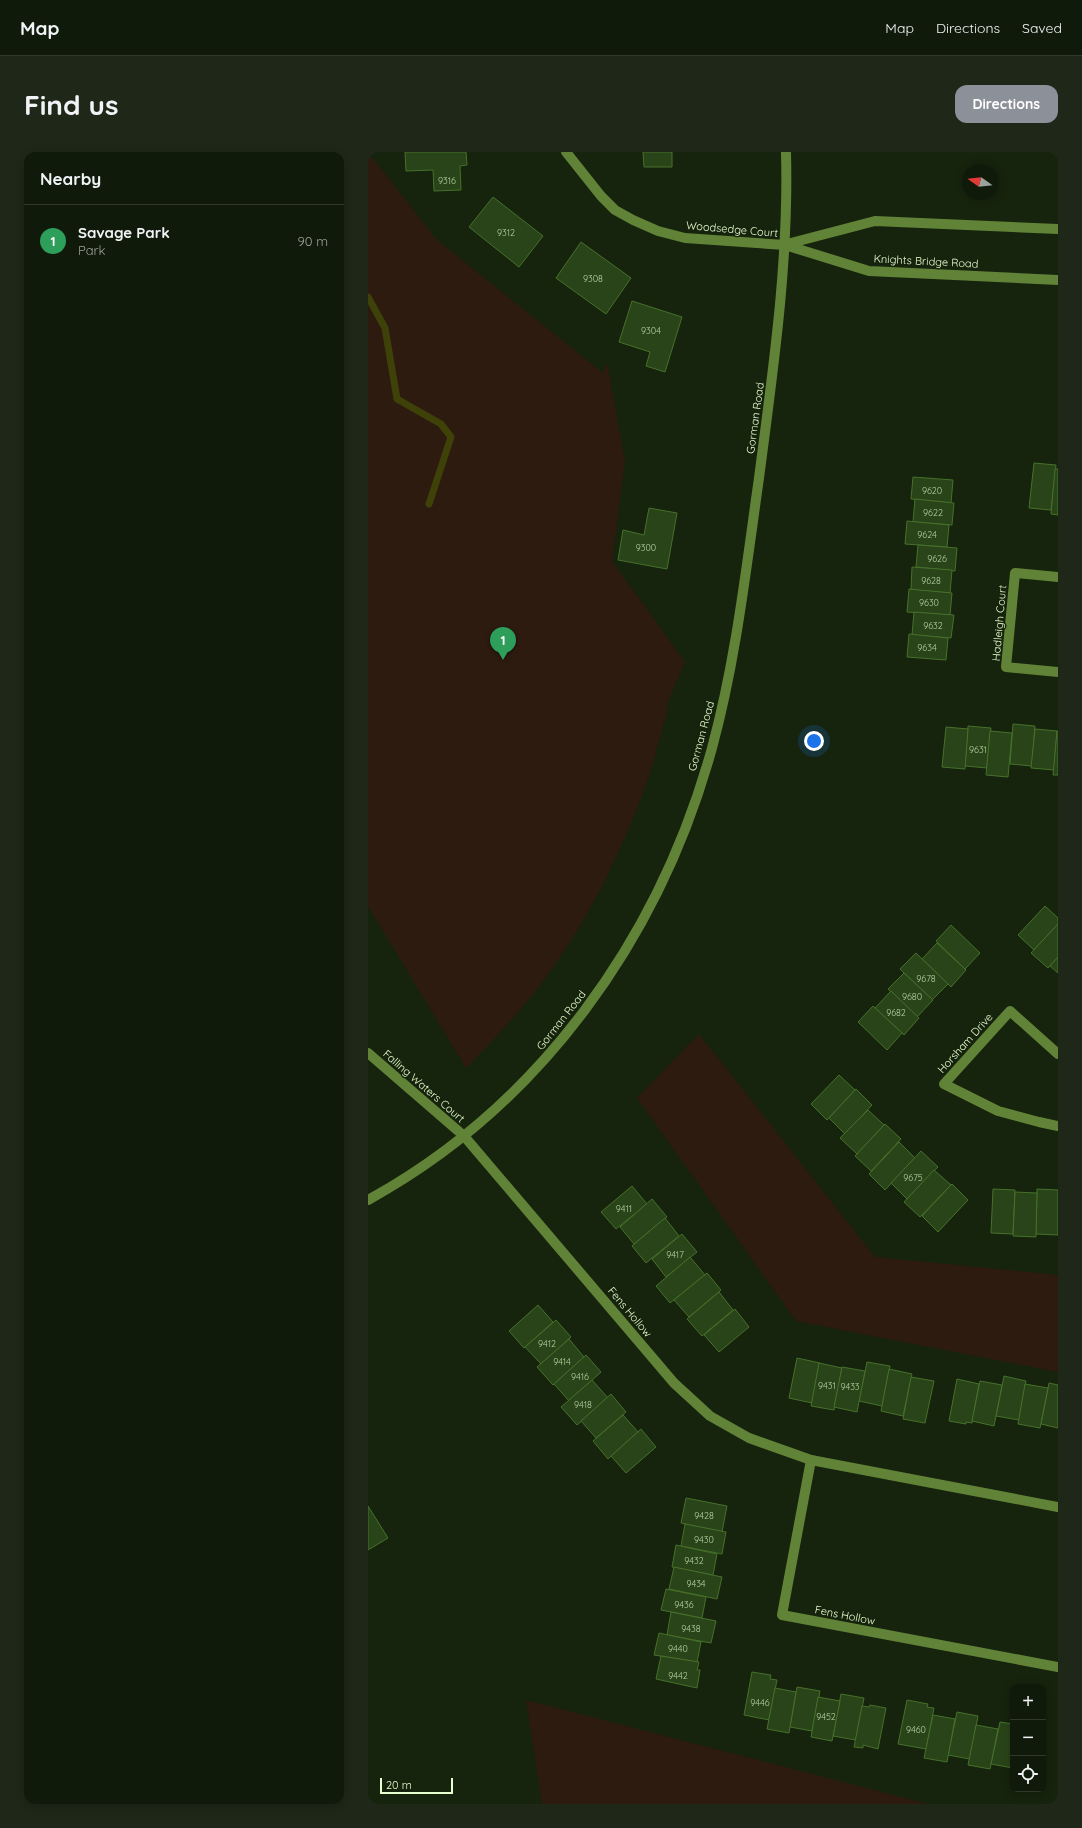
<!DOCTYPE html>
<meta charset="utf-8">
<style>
:root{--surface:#101a0a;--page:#1e2718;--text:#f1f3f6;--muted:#9ca19c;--line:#30382b;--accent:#8c9099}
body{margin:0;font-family:Quicksand,sans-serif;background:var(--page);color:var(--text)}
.controls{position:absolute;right:12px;bottom:12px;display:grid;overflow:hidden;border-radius:8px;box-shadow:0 2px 10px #0003}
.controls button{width:36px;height:36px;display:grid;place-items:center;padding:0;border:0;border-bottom:1px solid var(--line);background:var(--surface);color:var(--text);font:20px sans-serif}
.compass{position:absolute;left:594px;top:12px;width:36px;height:36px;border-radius:50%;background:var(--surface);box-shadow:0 2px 10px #0003;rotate:285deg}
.scale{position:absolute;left:12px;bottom:10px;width:73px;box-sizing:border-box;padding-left:4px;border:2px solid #e6ffcf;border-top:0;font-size:11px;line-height:14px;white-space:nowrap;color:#e6ffcf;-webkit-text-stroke:3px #16230d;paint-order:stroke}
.you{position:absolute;left:446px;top:589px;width:14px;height:14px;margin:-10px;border:3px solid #fff;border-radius:50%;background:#1a73e8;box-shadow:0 0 0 6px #1a73e833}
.badge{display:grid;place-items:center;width:26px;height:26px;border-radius:50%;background:var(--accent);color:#fff;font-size:13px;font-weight:700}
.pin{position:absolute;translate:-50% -33px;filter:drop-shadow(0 1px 2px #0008)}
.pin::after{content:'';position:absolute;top:21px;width:14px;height:12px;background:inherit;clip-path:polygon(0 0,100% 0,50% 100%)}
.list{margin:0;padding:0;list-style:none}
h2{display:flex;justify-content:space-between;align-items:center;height:52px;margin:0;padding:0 16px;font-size:17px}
h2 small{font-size:13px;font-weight:400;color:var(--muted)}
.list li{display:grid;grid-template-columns:26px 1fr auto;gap:12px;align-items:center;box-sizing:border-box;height:72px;padding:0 16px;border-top:1px solid var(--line)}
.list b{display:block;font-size:15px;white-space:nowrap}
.list p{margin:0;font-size:13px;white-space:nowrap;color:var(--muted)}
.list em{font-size:13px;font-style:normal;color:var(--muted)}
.icon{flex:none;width:22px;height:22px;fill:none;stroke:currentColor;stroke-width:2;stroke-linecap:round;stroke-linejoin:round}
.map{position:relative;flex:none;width:690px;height:1652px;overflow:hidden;border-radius:12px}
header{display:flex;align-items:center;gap:24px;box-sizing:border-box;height:56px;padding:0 20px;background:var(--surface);border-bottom:1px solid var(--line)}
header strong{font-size:19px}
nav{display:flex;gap:22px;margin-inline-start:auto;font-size:14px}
.intro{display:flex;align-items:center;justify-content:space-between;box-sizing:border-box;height:96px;padding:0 24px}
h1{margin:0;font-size:28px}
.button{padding:10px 18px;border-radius:12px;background:var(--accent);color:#fff;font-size:14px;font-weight:700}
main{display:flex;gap:24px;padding:0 24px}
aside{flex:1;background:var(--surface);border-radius:12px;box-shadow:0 2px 10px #0003}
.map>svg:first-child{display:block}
</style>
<header>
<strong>Map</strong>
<nav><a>Map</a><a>Directions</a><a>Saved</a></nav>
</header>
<div class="intro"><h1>Find us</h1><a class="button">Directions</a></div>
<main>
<aside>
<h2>Nearby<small></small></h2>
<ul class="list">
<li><span class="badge" style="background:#2e9e5b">1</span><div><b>Savage Park</b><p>Park</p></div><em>90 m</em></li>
</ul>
</aside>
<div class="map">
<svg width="690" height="1652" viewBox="0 0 690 1652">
<rect width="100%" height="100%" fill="#16230d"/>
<g fill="#2d1b10">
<path d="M0 0 69 88 235 221 239 211 257 309 244 409 317 510 298 554 300 557C293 579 288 602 281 624 255 698 217 776 169 837 147 865 123 891 98 916L0 754Z"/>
<polygon points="331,882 507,1105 690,1123 690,1220 428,1169 269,946"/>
<polygon points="158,1548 560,1652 174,1652"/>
</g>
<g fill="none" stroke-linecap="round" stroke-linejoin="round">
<polyline stroke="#3e4108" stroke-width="7" points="0,145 17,176 29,247 73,272 83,285 61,352"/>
</g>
<g fill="#294419" stroke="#46712a">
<polygon points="37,0 98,0 99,13 92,14 93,38 66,39 65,18 38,19"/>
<polygon points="275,0 304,0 304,15 276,15"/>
<polygon points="125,45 175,84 151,115 101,75"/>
<polygon points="213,90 263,126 238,162 188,126"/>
<polygon points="264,149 314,165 297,220 278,214 282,200 251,190"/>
<polygon points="666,311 688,313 683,358 661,356"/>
<polygon points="687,317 690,317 690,363 683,362"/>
<polygon points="545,325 585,328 583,351 543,347"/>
<polygon points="547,347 586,351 584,373 545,370"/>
<polygon points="281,356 309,361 299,417 250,408 255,378 276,383"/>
<polygon points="539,369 581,373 579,395 537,392"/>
<polygon points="550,393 589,396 587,419 548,415"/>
<polygon points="544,415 584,418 582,441 543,438"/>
<polygon points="541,437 584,441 582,463 539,460"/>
<polygon points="546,460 586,463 583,486 544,483"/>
<polygon points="541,482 580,486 578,508 539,505"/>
<polygon points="645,572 667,574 664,614 642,612"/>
<polygon points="600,574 623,576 619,616 597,614"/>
<polygon points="578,575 600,577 597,617 574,615"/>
<polygon points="667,577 689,579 686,618 663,616"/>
<polygon points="622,579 644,581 640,625 618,623"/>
<polygon points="689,579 690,579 690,623 685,623"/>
<polygon points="677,754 690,766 690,772 666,798 650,783"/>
<polygon points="690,772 690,805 680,816 663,801"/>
<polygon points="583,773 612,801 597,817 568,789"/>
<polygon points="569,791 598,818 583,835 554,807"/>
<polygon points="548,801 580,832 564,848 532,817"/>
<polygon points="690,805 690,821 682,814"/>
<polygon points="536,821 565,848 549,865 520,837"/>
<polygon points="523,839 551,866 536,883 507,856"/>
<polygon points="505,854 534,881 519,898 490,870"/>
<polygon points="471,923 487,938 459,968 443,952"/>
<polygon points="488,937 504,953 477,982 461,966"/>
<polygon points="500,958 516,973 489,1002 472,986"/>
<polygon points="517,972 533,987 503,1019 487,1004"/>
<polygon points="531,990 547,1006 517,1038 501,1022"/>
<polygon points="553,999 570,1015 539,1047 523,1031"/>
<polygon points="566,1018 583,1033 552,1065 536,1050"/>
<polygon points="584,1032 600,1048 570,1080 554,1064"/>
<polygon points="264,1034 279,1052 248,1077 233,1060"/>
<polygon points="625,1037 647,1038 645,1082 623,1081"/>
<polygon points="669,1037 690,1038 690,1083 668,1082"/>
<polygon points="647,1040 669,1041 668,1085 645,1084"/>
<polygon points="284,1047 299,1065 266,1092 252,1075"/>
<polygon points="297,1066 311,1084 278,1111 264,1094"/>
<polygon points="314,1082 329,1100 298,1125 284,1107"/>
<polygon points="322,1105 337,1123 302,1151 288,1134"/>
<polygon points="339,1121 353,1138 321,1165 306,1148"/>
<polygon points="351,1140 365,1158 334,1184 319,1167"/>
<polygon points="170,1153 185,1170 156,1196 141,1179"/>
<polygon points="367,1157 381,1175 351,1200 336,1183"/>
<polygon points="188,1168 203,1185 173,1212 157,1195"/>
<polygon points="201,1187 216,1205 185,1233 169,1215"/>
<polygon points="218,1203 233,1220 201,1249 186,1232"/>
<polygon points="429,1206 452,1211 444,1251 421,1246"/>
<polygon points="499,1210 522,1214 514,1254 491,1249"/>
<polygon points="451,1211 474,1216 466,1258 443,1254"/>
<polygon points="474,1215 497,1219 489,1260 466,1255"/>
<polygon points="521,1217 544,1222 535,1264 513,1259"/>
<polygon points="636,1224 658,1229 651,1268 628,1264"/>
<polygon points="543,1225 566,1229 557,1271 535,1267"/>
<polygon points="589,1227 611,1232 604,1271 598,1270 598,1272 581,1269"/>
<polygon points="224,1228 240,1246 209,1273 193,1255"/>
<polygon points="612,1229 634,1233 626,1274 604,1269"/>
<polygon points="681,1231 690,1233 690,1276 673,1272"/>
<polygon points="657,1232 680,1236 672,1276 650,1272"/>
<polygon points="243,1242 258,1260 228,1286 213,1269"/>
<polygon points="255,1263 270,1280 240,1307 225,1289"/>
<polygon points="273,1277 288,1295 258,1321 243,1304"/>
<polygon points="318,1346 359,1354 354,1380 313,1371"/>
<polygon points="0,1354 20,1386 0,1398"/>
<polygon points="317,1372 358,1380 354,1402 313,1394"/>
<polygon points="308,1393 349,1402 345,1423 304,1415"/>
<polygon points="306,1415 354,1425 349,1447 301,1437"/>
<polygon points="298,1437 338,1445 334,1466 293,1458"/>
<polygon points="303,1460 348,1469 343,1491 299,1483"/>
<polygon points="291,1481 333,1490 329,1510 286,1503"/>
<polygon points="293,1504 331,1510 329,1518 332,1518 329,1536 288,1527"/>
<polygon points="384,1520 403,1523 402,1527 409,1528 401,1568 376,1563"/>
<polygon points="429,1535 452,1539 444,1579 422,1575"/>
<polygon points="407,1536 428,1540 421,1581 399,1577"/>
<polygon points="473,1542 496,1546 488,1588 465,1584"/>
<polygon points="450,1545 472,1549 464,1589 443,1585"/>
<polygon points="539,1548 560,1552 559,1555 566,1556 558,1597 530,1592"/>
<polygon points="502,1553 518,1556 510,1597 495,1593 495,1596 486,1595 494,1554 501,1555"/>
<polygon points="589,1560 610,1564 602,1607 580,1603"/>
<polygon points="565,1563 587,1567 579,1610 556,1606"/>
<polygon points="632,1570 645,1572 645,1616 623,1612"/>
<polygon points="608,1573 630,1577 622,1617 600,1613"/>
</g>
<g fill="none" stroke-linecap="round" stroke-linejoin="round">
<g stroke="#618337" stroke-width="10">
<polyline points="198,0 233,44 247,58 265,68 290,79 317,86 417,93 501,119 690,128"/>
<polyline points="419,92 507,69 690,77"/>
<polyline points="690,425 647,421 638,515 690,520"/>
<polyline points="0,901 96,984 306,1231 342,1264 381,1286 443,1308 690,1355"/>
<polyline points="690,902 642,859 576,932 630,959 671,970 690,974"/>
<path d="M0 1048C173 953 292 785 344 596 368 508 378 417 391 326 405 218 421 110 418 0"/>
<polyline points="443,1308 414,1463 690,1515"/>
</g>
</g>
<g text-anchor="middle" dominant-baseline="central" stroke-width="3" stroke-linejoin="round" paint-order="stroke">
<g font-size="9" fill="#b7d0a2">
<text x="79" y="28">9316</text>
<text x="138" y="80">9312</text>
<text x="225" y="126">9308</text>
<text x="283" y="178">9304</text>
<text x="564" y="338">9620</text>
<text x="565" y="360">9622</text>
<text x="559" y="382">9624</text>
<text x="278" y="395">9300</text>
<text x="569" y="406">9626</text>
<text x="563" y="428">9628</text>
<text x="561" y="450">9630</text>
<text x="565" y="473">9632</text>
<text x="559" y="495">9634</text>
<text x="610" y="597">9631</text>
<text x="558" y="826">9678</text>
<text x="544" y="844">9680</text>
<text x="528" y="860">9682</text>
<text x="545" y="1025">9675</text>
<text x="256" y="1056">9411</text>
<text x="307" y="1102">9417</text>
<text x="179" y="1191">9412</text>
<text x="194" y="1209">9414</text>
<text x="212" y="1224">9416</text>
<text x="459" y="1233">9431</text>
<text x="482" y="1234">9433</text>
<text x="215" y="1252">9418</text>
<text x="336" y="1363">9428</text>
<text x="336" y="1387">9430</text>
<text x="326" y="1408">9432</text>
<text x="328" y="1431">9434</text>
<text x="316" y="1452">9436</text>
<text x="323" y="1476">9438</text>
<text x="310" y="1496">9440</text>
<text x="310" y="1523">9442</text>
<text x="392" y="1550">9446</text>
<text x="458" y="1564">9452</text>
<text x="548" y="1577">9460</text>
</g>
<g font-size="11" fill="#e6ffcf" stroke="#16230d">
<text transform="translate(364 77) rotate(5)">Woodsedge Court</text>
<text transform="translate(558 109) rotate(3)">Knights Bridge Road</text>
<text transform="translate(387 266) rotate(-82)">Gorman Road</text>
<text transform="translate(631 471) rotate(-85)">Hadleigh Court</text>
<text transform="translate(333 584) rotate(-75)">Gorman Road</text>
<text transform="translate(193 868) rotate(-52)">Gorman Road</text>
<text transform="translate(597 891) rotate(-48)">Horsham Drive</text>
<text transform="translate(56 934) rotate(41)">Falling Waters Court</text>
<text transform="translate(262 1160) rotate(50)">Fens Hollow</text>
<text transform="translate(477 1463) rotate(11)">Fens Hollow</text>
</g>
</g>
</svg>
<div class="controls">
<button>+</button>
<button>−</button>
<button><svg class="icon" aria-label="locate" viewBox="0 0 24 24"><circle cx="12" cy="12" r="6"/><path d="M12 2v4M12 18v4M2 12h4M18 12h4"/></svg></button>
</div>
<svg class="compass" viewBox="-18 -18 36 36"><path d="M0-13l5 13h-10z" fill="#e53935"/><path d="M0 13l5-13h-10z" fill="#9ca19c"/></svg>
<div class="scale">20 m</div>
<div class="you"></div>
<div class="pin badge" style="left:135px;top:508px;background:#2e9e5b">1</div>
</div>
</main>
